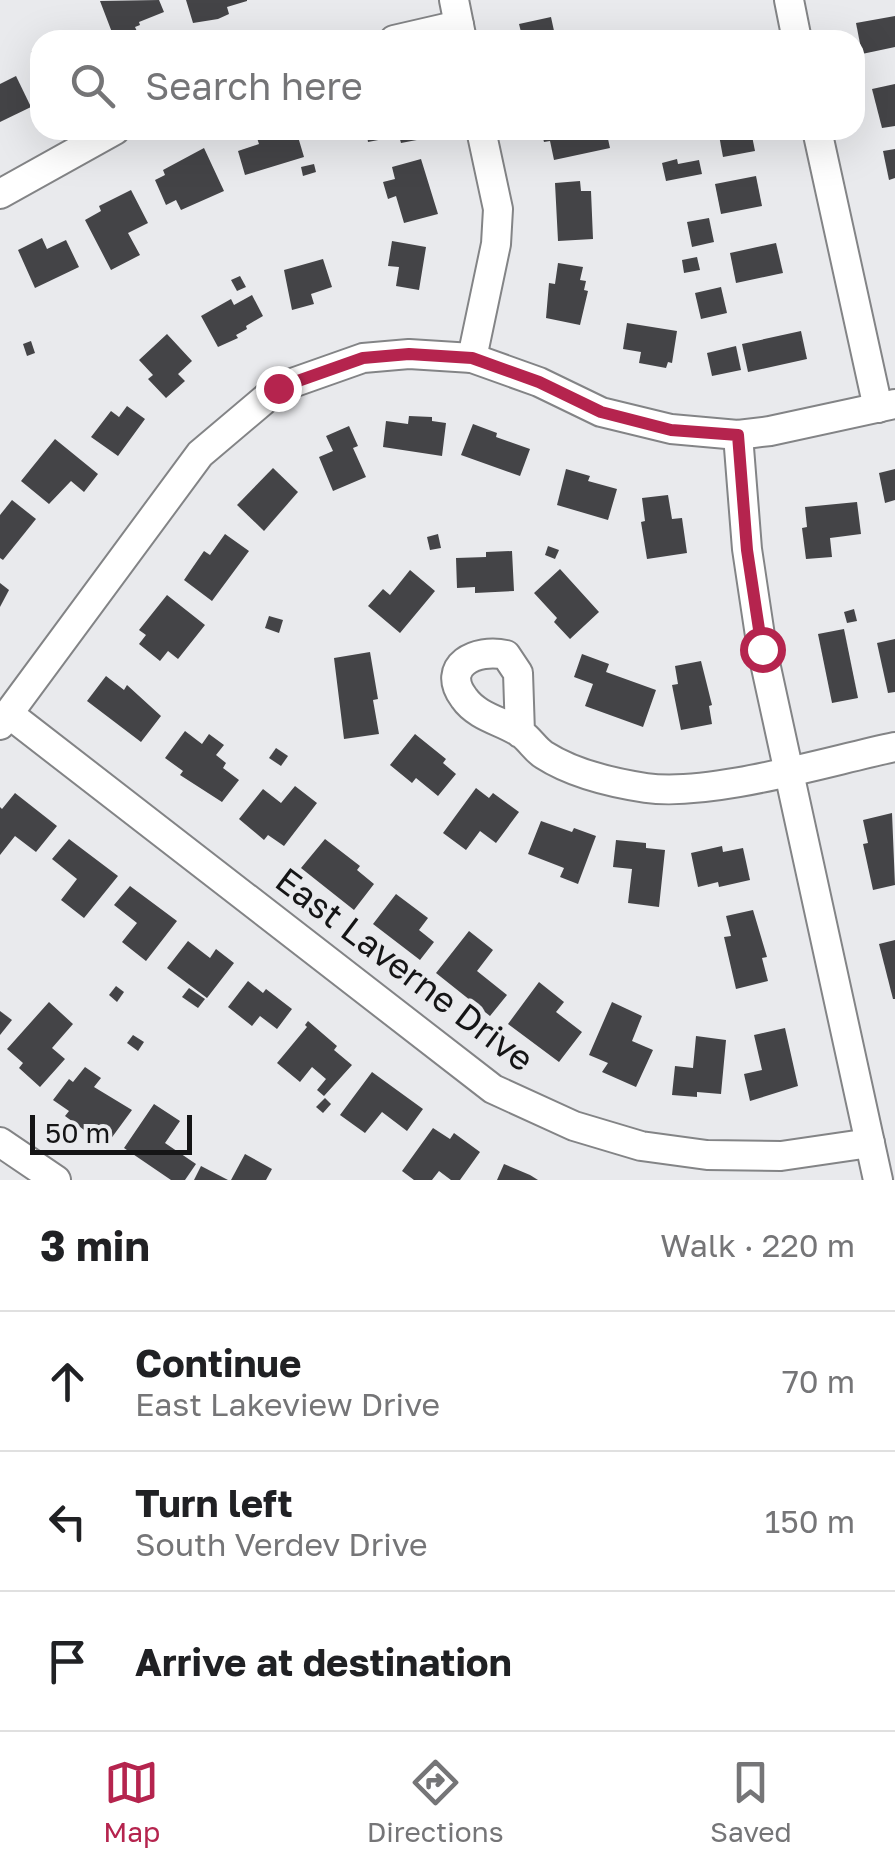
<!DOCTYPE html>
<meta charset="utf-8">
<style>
:root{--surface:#fff;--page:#f6f6f6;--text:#202124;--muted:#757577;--line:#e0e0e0;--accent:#b5244e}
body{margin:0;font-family:"Golos Text",sans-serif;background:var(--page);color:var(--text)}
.scale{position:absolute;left:30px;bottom:25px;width:162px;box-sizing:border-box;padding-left:10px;border:5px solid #151516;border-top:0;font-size:28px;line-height:35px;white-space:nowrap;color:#151516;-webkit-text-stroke:8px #e9eaed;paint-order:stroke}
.stop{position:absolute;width:30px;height:30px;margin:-22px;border:8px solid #b5244e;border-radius:50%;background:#fff}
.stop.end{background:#b5244e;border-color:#fff;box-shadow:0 2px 10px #0008}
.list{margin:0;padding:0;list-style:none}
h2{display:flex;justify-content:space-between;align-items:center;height:130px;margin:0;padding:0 40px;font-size:42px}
h2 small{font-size:32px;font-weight:400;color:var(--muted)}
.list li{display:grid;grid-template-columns:65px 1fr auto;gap:30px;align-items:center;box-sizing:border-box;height:140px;padding:0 40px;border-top:2px solid var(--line)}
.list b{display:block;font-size:38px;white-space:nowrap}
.list p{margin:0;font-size:32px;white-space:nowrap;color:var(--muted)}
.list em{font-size:32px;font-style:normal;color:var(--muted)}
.icon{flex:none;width:55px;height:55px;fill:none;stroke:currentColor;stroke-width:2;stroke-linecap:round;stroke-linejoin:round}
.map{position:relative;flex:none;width:895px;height:1180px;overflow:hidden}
.search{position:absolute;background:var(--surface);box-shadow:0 10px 40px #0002;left:30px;right:30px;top:30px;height:110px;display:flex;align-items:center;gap:25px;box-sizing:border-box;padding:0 35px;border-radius:30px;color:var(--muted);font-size:38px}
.sheet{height:550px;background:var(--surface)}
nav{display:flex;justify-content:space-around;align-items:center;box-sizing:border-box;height:140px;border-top:2px solid var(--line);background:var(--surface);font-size:28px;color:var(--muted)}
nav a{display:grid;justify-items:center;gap:5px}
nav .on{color:var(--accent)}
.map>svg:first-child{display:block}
</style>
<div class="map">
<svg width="895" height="1180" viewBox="0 0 895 1180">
<rect width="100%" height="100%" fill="#e9eaed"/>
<g fill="#444447">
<polygon points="159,0 164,12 139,22 140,25 135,27 141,40 112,40 113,35 100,1"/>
<polygon points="186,0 247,0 247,1 227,7 229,14 218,19 193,23"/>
<polygon points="895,16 895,47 862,54 856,23"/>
<polygon points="551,17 556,40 523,40 519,24"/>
<polygon points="40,46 40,68 31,52"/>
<polygon points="16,76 31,107 0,122 0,84"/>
<polygon points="895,84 895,126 882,128 872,89"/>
<polygon points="272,130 296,130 304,157 245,175 238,151 259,144 256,135"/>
<polygon points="366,130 420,130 422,139 401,143 399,136 368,142"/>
<polygon points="541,130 606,130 610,148 554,160 550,141 544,142"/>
<polygon points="718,130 751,131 755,151 723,157"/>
<polygon points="204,148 224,191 181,210 176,200 166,205 155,180 165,175 163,170"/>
<polygon points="895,149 895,178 889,180 883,151"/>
<polygon points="421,159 438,214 404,223 396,196 388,199 383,182 395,179 392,167"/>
<polygon points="677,159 678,164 699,160 702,174 666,181 662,163"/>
<polygon points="314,164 316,172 303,176 301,167"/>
<polygon points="756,176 762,206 721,214 715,184"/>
<polygon points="580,181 581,191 591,191 593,239 558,241 555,183"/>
<polygon points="131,190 148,223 128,233 140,255 111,270 85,220 101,211 99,206"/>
<polygon points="709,218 714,242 692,247 687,222"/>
<polygon points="42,238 47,249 66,240 79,267 35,288 18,250"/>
<polygon points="392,241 426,247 419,290 396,286 399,267 388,266"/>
<polygon points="776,243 783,273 736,283 730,253"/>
<polygon points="697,257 700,270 684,273 682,260"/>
<polygon points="323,259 332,287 311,294 314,304 292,310 284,270"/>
<polygon points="558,263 583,267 580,280 586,281 584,290 588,291 580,325 546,318 549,283 555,284"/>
<polygon points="240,276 246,287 237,291 231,280"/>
<polygon points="721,287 727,313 701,319 695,293"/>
<polygon points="252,295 263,316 246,326 247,329 236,335 238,338 218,347 201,316 231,299 234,305"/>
<polygon points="627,323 677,331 672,363 668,362 666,368 639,363 641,352 623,349"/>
<polygon points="801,331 807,359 748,372 742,344"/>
<polygon points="167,334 192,361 178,374 185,381 166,398 148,379 153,375 139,360"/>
<polygon points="31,341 35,353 27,356 23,344"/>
<polygon points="736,346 741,370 712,376 707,353"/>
<polygon points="127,406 145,419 118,456 91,437 111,411 119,417"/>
<polygon points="409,416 432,417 432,421 446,423 442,456 383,447 386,421 408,424"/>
<polygon points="473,424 497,433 496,437 530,449 520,476 461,455"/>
<polygon points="349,426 358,446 353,448 366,477 333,491 319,457 333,451 326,436"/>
<polygon points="55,439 98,474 84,492 71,481 49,504 21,481"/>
<polygon points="273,468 298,492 264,531 237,505"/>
<polygon points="566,469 590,476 588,481 617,489 608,520 557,505"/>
<polygon points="895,469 895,500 885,503 879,473"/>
<polygon points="668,495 672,519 682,518 687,553 647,559 641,522 645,521 642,498"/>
<polygon points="12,500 36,519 3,560 0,558 0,515"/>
<polygon points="857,502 861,534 830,538 832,557 806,559 802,528 807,527 805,507"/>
<polygon points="225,534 249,551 212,601 184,580 204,551 210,555"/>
<polygon points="438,534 441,548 430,550 427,537"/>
<polygon points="548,546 559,550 555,559 545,555"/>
<polygon points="512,551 514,591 475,593 475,587 457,588 456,558 486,557 486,552"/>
<polygon points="560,569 599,612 570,639 554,622 557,618 534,593"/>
<polygon points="410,570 435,591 400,633 368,606 383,589 390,595"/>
<polygon points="0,583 9,590 0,607"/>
<polygon points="167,595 205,625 178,659 168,651 160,661 139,644 146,635 139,630"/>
<polygon points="854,609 857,621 847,623 844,612"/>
<polygon points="269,616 283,620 279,633 265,628"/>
<polygon points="844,629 858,698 832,703 818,634"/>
<polygon points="895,639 895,692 888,693 877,643"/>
<polygon points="370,652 378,699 373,700 379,734 344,739 334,658"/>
<polygon points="582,654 609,664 606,672 656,690 643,727 585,706 593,684 574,677"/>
<polygon points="701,661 712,705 709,706 712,724 681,730 672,685 678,684 675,666"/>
<polygon points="106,676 124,690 127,685 161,716 141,742 87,701"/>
<polygon points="185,731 202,744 209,734 224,745 216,755 226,763 223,768 239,780 222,802 180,775 183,771 165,758"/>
<polygon points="415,734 446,759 443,763 456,774 438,796 416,778 412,783 390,765"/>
<polygon points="276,748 288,756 281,766 269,758"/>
<polygon points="295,786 317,803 284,846 268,835 264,840 239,819 263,789 281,803"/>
<polygon points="476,788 489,798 493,793 519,812 496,843 480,831 466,850 443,833"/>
<polygon points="15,793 57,826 36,852 15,836 0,855 0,807 2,809"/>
<polygon points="892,813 895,885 873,890 863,844 868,843 863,820"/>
<polygon points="541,821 572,832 574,828 596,836 578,884 560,877 564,868 528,854"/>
<polygon points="69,839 118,876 84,918 61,900 77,879 52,859"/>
<polygon points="325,839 360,866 357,870 374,884 354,910 301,868"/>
<polygon points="616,840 646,843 646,848 665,850 659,907 628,903 632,869 613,867"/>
<polygon points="722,846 723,852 743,848 750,880 719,887 718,882 698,887 691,853"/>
<polygon points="130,886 177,921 146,961 122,942 137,923 114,905"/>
<polygon points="396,894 428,918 419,930 434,942 420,960 373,924"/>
<polygon points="753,910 767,957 762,958 768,981 736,989 724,937 731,936 726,916"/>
<polygon points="469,931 493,950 477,971 507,995 490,1016 436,973"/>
<polygon points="895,940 895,999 893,999 879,944"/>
<polygon points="188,941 210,958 216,949 234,963 207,998 167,968"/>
<polygon points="248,981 263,993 266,989 292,1009 277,1029 260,1016 252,1026 228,1007"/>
<polygon points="539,982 564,1002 556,1012 582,1032 559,1062 508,1024"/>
<polygon points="116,986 124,992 117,1002 109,995"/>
<polygon points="189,988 205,999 198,1008 182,997"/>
<polygon points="49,1002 73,1024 52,1048 65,1059 40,1087 19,1068 23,1063 7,1049"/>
<polygon points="612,1002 642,1016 632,1041 653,1050 636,1087 602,1072 608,1063 589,1055"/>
<polygon points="0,1011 12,1020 0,1035"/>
<polygon points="308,1021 337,1046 334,1050 352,1065 324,1096 317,1090 326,1079 312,1067 300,1082 277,1063 307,1027 305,1025"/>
<polygon points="785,1028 798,1086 750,1101 744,1074 762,1070 754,1035"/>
<polygon points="133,1035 144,1042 138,1051 127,1043"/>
<polygon points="696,1036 726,1040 721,1094 697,1092 697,1097 672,1095 675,1066 693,1068"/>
<polygon points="85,1067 101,1078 94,1087 132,1110 110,1140 95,1129 91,1135 65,1116 69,1111 53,1100 69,1079 73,1082"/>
<polygon points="372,1072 423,1109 407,1131 382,1112 365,1133 340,1115"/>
<polygon points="325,1098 331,1104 323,1113 316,1107"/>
<polygon points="154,1104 180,1121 165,1143 196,1164 185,1180 171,1180 124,1148"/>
<polygon points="433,1128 450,1139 454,1133 480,1152 460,1180 451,1180 439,1171 432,1180 414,1180 402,1171"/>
<polygon points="245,1154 272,1169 266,1180 231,1180"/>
<polygon points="504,1164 530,1175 538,1180 497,1180"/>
<polygon points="201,1166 228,1180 194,1180"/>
</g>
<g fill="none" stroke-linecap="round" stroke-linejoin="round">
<g stroke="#838486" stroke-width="32">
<g id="minor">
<polyline points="454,0 462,40"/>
<polyline points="789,0 797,40"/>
<polyline points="394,40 459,25"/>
<polyline points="817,130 878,408"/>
<polyline points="0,194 115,130"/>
<polyline points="472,358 496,244 498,209 481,130"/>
<polyline points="738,435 747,549 762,649 878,1180"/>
<polyline points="9,714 493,1089 574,1126 641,1146 707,1155 781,1156 870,1143"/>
<polyline points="0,725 200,454 278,388 363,358 409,354 472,358 539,382 601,412 671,429 738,435 770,431 895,404"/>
<path d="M520 733 518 673 506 655C476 648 440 666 464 698 478 718 504 721 522 734 530 740 536 750 544 755 572 773 613 783 646 788 712 797 828 761 895 747"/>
<polyline points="0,1142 56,1180"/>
</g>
</g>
<use href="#minor" stroke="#fff" stroke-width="28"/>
</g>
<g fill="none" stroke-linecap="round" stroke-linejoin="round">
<polyline stroke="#b5244e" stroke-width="12" points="278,388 363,358 409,354 472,358 539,382 601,412 671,430 738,435 747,550 762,649"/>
</g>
<g text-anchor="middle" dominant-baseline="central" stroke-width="10" stroke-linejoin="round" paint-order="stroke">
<g font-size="35" fill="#151516" stroke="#e9eaed">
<text transform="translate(405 969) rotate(37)">East Laverne Drive</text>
</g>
</g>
</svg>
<div class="scale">50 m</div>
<div class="stop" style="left:762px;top:649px"></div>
<div class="stop end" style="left:278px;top:388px"></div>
<div class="search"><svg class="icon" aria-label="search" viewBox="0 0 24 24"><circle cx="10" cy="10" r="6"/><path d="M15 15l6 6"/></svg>Search here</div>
</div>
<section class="sheet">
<h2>3 min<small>Walk · 220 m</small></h2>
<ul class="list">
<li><svg class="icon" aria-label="ahead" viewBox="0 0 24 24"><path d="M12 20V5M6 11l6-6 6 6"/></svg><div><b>Continue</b><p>East Lakeview Drive</p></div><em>70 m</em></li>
<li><svg class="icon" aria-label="left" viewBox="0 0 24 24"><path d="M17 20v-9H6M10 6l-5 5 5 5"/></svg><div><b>Turn left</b><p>South Verdev Drive</p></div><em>150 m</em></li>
<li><svg class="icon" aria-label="arrive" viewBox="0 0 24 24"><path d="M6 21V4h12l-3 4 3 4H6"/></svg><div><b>Arrive at destination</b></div></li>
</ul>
</section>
<nav>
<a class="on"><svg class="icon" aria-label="map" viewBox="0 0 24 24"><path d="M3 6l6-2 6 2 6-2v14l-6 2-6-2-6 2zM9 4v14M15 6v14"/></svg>Map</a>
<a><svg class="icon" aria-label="directions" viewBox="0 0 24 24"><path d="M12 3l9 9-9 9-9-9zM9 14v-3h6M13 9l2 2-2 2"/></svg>Directions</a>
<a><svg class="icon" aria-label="saved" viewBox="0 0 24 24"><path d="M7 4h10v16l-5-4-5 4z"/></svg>Saved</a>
</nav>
